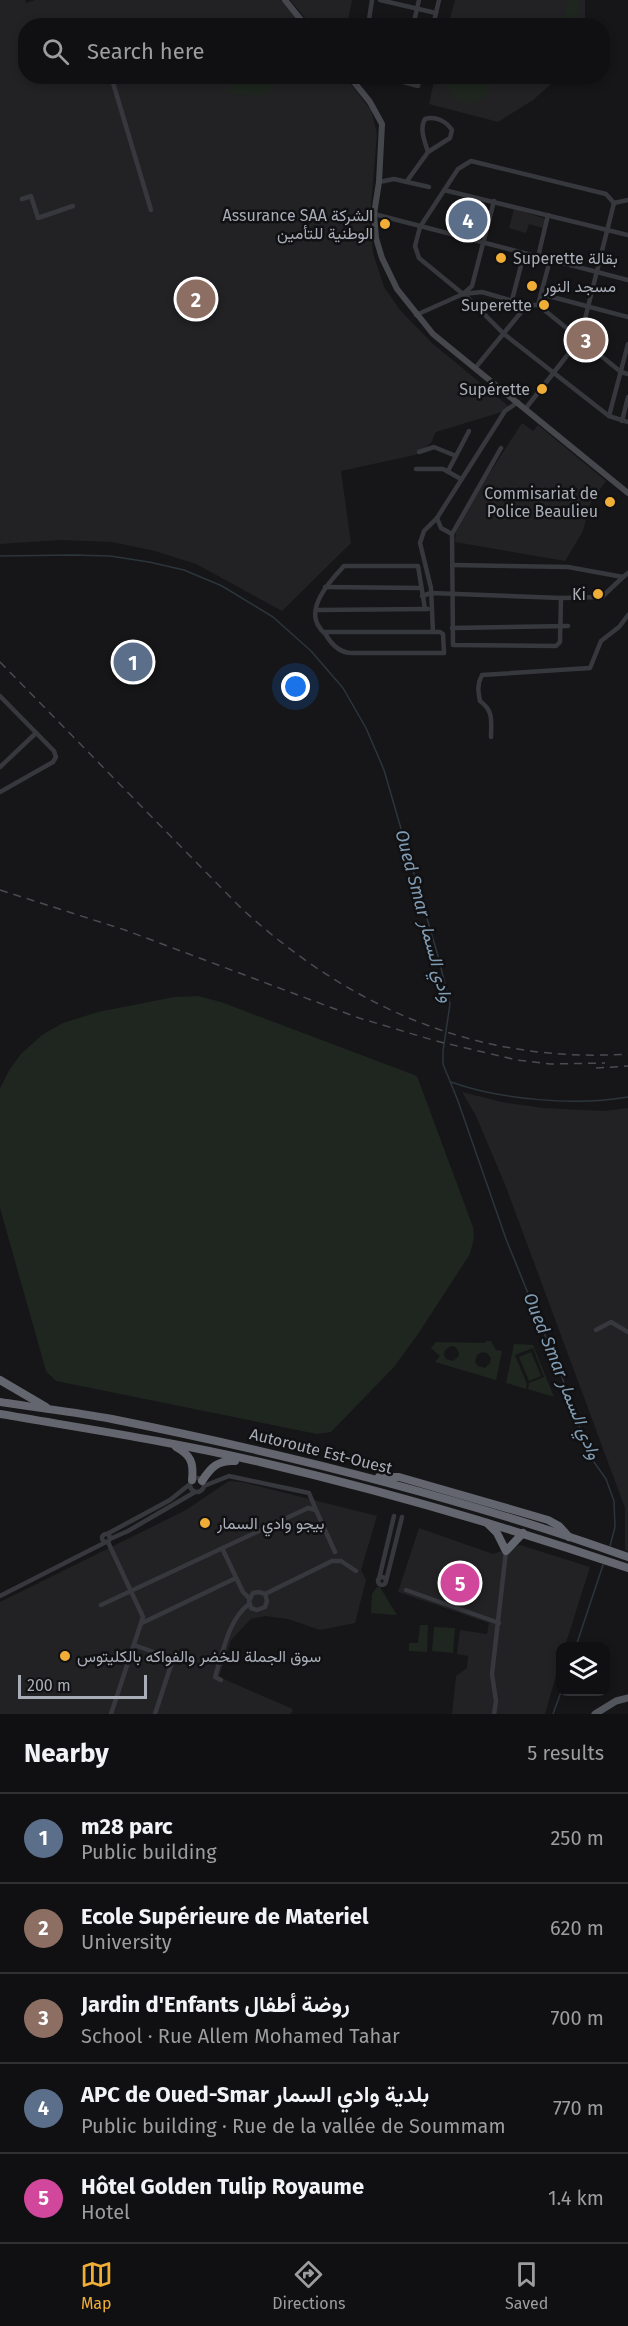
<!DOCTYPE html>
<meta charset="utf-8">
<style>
:root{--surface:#101012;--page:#19191b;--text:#f1f3f6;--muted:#9c9d9f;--line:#303032;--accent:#f0ae37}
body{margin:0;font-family:"Fira Sans",Vazirmatn,sans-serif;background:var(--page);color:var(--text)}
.controls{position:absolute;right:18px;bottom:18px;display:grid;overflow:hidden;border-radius:12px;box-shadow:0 3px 9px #0003}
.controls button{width:54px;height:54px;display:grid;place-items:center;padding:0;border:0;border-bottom:2px solid var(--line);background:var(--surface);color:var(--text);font:30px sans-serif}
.scale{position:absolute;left:18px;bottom:15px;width:129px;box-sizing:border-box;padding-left:6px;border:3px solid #a8adb8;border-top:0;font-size:16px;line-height:21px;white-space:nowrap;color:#a8adb8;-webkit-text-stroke:4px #111113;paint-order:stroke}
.you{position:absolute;left:296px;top:687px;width:21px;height:21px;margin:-15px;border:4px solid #fff;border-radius:50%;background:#1a73e8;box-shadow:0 0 0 9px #1a73e833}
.badge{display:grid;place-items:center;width:39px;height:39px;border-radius:50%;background:var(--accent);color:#fff;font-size:20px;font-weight:700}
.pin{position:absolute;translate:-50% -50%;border:3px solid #fff;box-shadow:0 2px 6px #0006}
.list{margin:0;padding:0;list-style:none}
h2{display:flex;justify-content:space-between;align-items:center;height:78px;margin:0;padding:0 24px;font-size:26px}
h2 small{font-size:20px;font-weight:400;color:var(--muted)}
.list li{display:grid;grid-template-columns:39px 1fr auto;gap:18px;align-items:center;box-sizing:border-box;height:90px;padding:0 24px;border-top:2px solid var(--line)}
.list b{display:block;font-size:22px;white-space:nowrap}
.list p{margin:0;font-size:20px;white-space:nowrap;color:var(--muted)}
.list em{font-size:20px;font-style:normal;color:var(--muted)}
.icon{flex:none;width:33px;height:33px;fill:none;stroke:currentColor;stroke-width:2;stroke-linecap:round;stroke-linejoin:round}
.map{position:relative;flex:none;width:628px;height:1714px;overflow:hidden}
.search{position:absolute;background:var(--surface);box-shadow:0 3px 9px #0003;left:18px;right:18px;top:18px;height:66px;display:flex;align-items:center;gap:15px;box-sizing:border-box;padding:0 21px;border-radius:24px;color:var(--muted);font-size:22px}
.sheet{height:528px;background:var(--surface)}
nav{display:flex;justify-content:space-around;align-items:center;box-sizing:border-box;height:84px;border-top:2px solid var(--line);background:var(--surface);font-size:16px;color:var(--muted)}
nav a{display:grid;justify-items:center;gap:3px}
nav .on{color:var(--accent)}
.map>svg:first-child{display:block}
</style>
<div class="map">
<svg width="628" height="1714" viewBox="0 0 628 1714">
<rect width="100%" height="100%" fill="#161618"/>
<g fill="#222225">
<polygon points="0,0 25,0 26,3 35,0 281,0 302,25 26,26 26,76 345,77 371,110 377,134 370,219 373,253 384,287 400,310 432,343 512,409 436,432 431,443 415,455 341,471 351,543 282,611 196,564 155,551 112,542 60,540 0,544"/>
<polygon points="290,0 352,0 347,25 311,25"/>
<polygon points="455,0 585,0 585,25 448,26"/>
<polygon points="435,77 559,77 533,100 498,122 429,104"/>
<polygon points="514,209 546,219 543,228 529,224 526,233 509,228"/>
<polygon points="522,423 533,431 538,425 606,481 591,502 583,531 565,561 455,542 456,531 465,511"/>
<polygon points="462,1092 502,1102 543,1108 604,1111 628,1108 628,1552 625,1550 625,1508 506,1187 476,1116"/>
<polygon points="229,1481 242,1482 377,1516 361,1570 366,1580 355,1623 320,1630 288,1619 265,1616 251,1619 231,1640 219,1677 293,1709 291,1714 0,1714 0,1602 186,1510"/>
<polygon points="419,1528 493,1554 520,1545 590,1567 565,1646 560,1646 560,1662 545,1714 452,1714 456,1676 467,1668 468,1656 457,1654 460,1630 487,1634 489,1623 398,1592"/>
</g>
<g fill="#1e261f" fill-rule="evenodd">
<polygon points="568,0 580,1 575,24 563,21"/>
<polygon points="235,17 244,18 248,22 284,25 235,25"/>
<path d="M445 76H492V77C490 84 489 94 482 99 463 112 446 95 445 76Z"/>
<polygon points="230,77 230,76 304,77 282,78 263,96 228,94"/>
<polygon points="198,996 221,1002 417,1076 473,1227 474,1238 470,1254 418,1334 394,1367 331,1432 317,1434 56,1381 46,1371 0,1208 0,1088 10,1069 21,1054 42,1035 63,1023 98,1012 174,997"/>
<path d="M486 1341H491L496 1350 502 1351 496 1380 435 1362 440 1356 431 1348 436 1342 485 1343ZM451 1346 456 1347 459 1353 458 1357 453 1361 446 1359 444 1355 445 1350ZM482 1352 487 1353 491 1358 490 1363 485 1368 478 1366 475 1362 477 1355Z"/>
<polygon points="514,1344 533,1345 554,1397 528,1389 529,1383 544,1377 533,1348 515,1355 527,1384 526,1389 506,1383"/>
<polygon points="531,1352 541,1376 529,1381 519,1357"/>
<polygon points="377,1587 380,1587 397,1615 371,1613 372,1594"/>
<polygon points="420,1625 428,1625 427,1652 409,1651 409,1643 418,1643"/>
<polygon points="434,1627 455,1628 453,1653 432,1651"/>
</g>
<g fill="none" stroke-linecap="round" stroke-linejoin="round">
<g stroke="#2c353c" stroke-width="1.5">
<polyline points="0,556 72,555 110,556 149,562 184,570 222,586 273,617 311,651 343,688 366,728 384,770 438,956 450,1004 443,1051 443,1064 458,1101 506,1239 562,1377 576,1419 594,1462 606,1479 614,1501 615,1527 610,1546"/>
<path d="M451 1082C501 1100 576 1106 628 1097"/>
<polyline points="576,1646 603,1565"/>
<polyline points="553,1714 561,1692"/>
</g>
<g stroke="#37383d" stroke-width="4.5">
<polyline points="380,0 436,13"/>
<polyline points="368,26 372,0"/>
<polyline points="413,26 419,0"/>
<polyline points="433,26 439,0"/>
<polyline points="111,76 151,210"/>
<polyline points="401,76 400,81 418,86 420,76"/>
<path d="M407 181 428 152 450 138 452 130C446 121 436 116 425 119 419 129 425 142 428 152"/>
<polyline points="379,182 394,179 429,187"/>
<polyline points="444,190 628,235"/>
<polyline points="22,199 31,196 38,218 73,206"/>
<polyline points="614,203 606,194 471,161 458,169 420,227 415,246 419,258 463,294 482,292 527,305 538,305 621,372 628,374"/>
<polyline points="614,203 628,200"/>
<polyline points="374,214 628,280"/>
<polyline points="538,257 548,215"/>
<polyline points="464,294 504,334 609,416 628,422"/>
<polyline points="541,294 628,317"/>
<polyline points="512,300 524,254"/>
<polyline points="538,305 550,260"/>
<polyline points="416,315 463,294 472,286 494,201"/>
<polyline points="476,367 527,305"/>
<polyline points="526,408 580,339 614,203"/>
<polyline points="609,416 628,344"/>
<polyline points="622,421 628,397"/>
<polyline points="501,448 452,534 453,645 556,646 560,642 561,598"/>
<polyline points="419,452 434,447 456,456"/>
<polyline points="416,469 443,469 461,479"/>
<polyline points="448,471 469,431"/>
<polyline points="452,534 441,528 437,518 505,411 518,402"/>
<polyline points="452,565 568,567 623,577 628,573"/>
<polyline points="325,587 421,588"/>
<polyline points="422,596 431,593 561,598 602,597 623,577"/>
<polyline points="317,610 428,609"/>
<polyline points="452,628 568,626"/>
<path d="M324 632H440L443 634 444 653H352C340 653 332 645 326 635 324 632 321 631 320 628 304 608 332 579 344 566H418L425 609"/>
<polyline points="433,632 431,588 420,543 424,531 437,518"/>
<polyline points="0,696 54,751 56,757 53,762 0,792"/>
<path d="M491 737C491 721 494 711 480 701 478 691 477 684 482 675L590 668 601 641 619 627 628 615"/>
<polyline points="0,767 36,733"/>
<polyline points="596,1330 611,1322 628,1332"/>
<circle cx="197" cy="1485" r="7"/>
<polyline points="204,1486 229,1476 309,1493 316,1510"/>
<circle cx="106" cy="1538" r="4"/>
<polyline points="107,1534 170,1500 190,1484"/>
<polyline points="110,1539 128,1531 195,1492"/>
<polyline points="108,1542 143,1617 111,1714"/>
<polyline points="222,1548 243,1592 249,1598"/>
<circle cx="382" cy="1581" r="4"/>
<polyline points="379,1579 394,1516"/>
<polyline points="386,1581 402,1517"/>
<polyline points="406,1590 499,1623"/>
<polyline points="265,1594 267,1601 265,1607 257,1610 251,1608 249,1601 253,1593 259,1592 265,1594 332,1561 341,1561 356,1571"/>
<polyline points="0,1596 106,1542"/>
<polyline points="101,1605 308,1508 316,1510 335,1552"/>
<polyline points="142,1623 236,1578"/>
<polyline points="134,1645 173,1659 155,1714"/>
<path d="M221 1680 215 1677C223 1652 228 1620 249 1604"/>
<polyline points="494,1714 496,1701 492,1674 506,1551"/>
</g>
<g stroke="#45474d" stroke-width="6">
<polyline points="285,0 306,26"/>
<polyline points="349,76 370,102 382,124 379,182 374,214 376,238 382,258 397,289 433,334 628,493"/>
</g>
<polyline stroke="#53555c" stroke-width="7" points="595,1714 616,1701 628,1698"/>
<g stroke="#63666e" stroke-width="8">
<polyline points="0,1380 46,1407"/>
<path d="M0 1402C37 1408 75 1412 112 1419 287 1454 460 1497 628 1557"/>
<path d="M0 1414C87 1429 174 1442 260 1462 385 1491 507 1527 628 1568"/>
<path d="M176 1447C191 1455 194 1463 192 1480"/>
<polyline points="379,1477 399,1477 548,1520 559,1526 569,1537"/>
<path d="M202 1481C211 1467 218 1460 235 1461"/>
<polyline points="487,1523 497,1533 506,1551 523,1533"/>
</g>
<g stroke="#4a4c52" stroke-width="1.5" stroke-dasharray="8 6" stroke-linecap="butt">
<path d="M0 662 241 908C350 1008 479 1064 628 1054"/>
<polyline points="0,890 125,930 359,1018 436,1041 517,1060 551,1064 605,1063"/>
<polyline points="596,1068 628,1066"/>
</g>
</g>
<g fill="#f0ae37" stroke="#111113" stroke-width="2">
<circle cx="385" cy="224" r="6"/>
<circle cx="501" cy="258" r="6"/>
<circle cx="532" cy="286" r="6"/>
<circle cx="544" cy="305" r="6"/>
<circle cx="542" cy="389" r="6"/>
<circle cx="610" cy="502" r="6"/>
<circle cx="598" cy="594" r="6"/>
<circle cx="205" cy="1523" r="6"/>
<circle cx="65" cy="1656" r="6"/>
</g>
<g text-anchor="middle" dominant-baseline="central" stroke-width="5" stroke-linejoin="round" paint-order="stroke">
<g font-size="16" fill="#a8adb8" stroke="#111113" text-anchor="end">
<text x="373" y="215">Assurance SAA الشركة<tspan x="373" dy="18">الوطنية للتأمين</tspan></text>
<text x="513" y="258" text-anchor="start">Superette بقالة</text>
<text x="544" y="286" text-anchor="start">مسجد النور</text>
<text x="532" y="305">Superette</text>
<text x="530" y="389">Supérette</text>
<text x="598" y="493">Commisariat de<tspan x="598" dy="18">Police Beaulieu</tspan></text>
<text x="586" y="594">Ki</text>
<text x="217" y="1523" text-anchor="start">بيجو وادي السمار</text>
<text x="77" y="1656" text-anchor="start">سوق الجملة للخضر والفواكه بالكليتوس</text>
</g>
<g font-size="16" fill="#a8adb8" stroke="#111113">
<text transform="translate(321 1451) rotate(14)">Autoroute Est-Ouest</text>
</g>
<g font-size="18" font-style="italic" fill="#809cb3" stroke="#111113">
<text transform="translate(424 916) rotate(75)">Oued Smar وادي السمار</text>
<text transform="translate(562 1376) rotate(68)">Oued Smar وادي السمار</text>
</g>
</g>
</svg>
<div class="controls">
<button><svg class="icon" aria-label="layers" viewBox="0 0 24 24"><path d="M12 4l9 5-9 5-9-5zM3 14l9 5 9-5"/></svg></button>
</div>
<div class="scale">200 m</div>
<div class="you"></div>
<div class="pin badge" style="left:133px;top:662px;background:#5c6f8a">1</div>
<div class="pin badge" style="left:196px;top:299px;background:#8d6e63">2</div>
<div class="pin badge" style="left:586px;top:340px;background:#8d6e63">3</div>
<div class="pin badge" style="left:468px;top:220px;background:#5c6f8a">4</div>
<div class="pin badge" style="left:460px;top:1583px;background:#d1479c">5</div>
<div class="search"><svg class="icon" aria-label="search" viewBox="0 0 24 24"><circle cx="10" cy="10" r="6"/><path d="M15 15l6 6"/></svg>Search here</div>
</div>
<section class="sheet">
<h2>Nearby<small>5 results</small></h2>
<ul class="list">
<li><span class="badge" style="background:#5c6f8a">1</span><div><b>m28 parc</b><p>Public building</p></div><em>250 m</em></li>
<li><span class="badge" style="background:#8d6e63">2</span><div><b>Ecole Supérieure de Materiel</b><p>University</p></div><em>620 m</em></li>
<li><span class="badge" style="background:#8d6e63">3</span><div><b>Jardin d'Enfants روضة أطفال</b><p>School · Rue Allem Mohamed Tahar</p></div><em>700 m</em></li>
<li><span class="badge" style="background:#5c6f8a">4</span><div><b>APC de Oued-Smar بلدية وادي السمار</b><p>Public building · Rue de la vallée de Soummam</p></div><em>770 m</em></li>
<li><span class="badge" style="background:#d1479c">5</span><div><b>Hôtel Golden Tulip Royaume</b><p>Hotel</p></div><em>1.4 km</em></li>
</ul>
</section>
<nav>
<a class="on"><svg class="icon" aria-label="map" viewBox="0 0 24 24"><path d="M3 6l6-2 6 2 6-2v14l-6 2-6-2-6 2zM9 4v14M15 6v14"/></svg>Map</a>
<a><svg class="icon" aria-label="directions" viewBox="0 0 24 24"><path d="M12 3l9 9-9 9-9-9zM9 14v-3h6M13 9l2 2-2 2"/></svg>Directions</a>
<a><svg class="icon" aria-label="saved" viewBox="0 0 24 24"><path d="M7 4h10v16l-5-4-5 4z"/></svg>Saved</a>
</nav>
